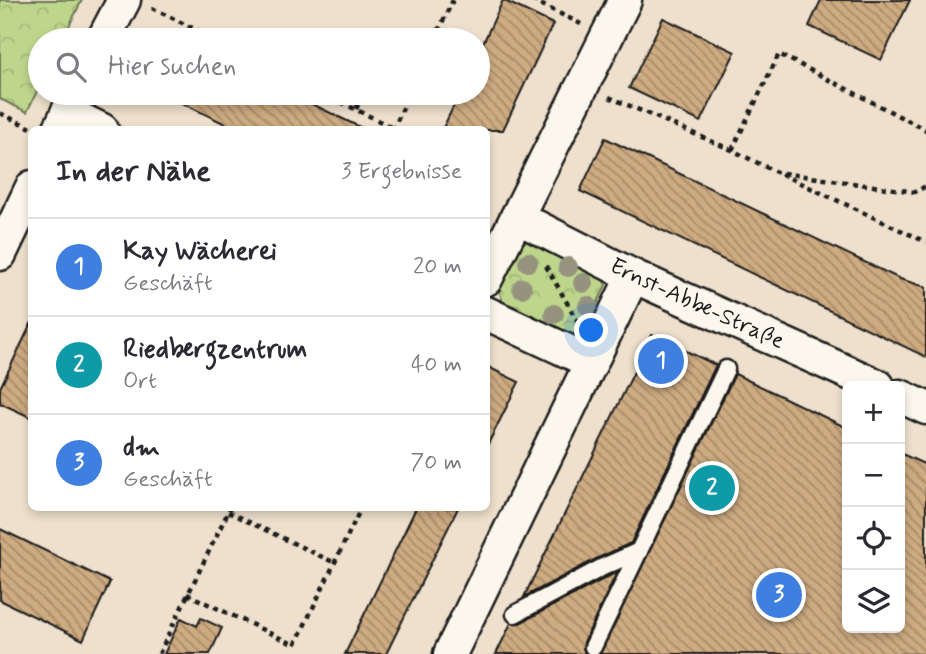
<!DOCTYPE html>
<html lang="de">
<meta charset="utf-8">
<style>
:root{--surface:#fff;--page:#f2f2f3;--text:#2b2b33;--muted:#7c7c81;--line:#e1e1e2;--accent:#1c1c1c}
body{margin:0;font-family:Mynerve,sans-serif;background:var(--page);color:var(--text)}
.controls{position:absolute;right:21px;bottom:21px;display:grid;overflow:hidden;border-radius:10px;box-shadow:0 4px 10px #0003}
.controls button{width:63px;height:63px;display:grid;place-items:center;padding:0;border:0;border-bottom:2px solid var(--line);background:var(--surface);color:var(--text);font:35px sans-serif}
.you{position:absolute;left:592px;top:331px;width:24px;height:24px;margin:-18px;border:5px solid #fff;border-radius:50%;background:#1a73e8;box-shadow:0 0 0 10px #1a73e833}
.badge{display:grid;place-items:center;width:46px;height:46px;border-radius:50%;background:var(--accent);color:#fff;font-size:23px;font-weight:700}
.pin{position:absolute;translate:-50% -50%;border:4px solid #fff;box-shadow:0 2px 7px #0006}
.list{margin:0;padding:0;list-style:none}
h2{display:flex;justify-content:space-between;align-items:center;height:91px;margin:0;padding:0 28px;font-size:30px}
h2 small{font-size:23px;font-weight:400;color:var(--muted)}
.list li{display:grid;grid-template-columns:46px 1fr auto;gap:21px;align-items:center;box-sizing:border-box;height:98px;padding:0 28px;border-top:2px solid var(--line)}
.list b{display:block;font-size:26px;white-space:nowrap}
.list p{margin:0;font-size:23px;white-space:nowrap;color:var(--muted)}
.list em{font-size:23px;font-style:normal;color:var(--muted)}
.icon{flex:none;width:38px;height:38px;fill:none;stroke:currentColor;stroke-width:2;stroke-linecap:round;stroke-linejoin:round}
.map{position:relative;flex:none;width:926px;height:654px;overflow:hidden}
.search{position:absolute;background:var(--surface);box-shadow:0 4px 10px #0003;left:28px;top:28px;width:462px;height:77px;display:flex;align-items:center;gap:18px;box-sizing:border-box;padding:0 24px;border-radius:38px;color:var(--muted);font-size:26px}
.panel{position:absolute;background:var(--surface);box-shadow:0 4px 10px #0003;left:28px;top:126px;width:462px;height:385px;border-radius:10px}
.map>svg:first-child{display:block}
</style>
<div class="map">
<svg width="926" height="654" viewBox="0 0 926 654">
<defs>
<pattern id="park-crowns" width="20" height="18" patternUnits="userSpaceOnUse" patternTransform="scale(1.75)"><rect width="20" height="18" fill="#bed68c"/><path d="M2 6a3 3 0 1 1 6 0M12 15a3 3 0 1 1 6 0" fill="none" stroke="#a3b778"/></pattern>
<pattern id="building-back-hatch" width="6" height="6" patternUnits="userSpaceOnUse" patternTransform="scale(1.75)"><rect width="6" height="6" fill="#ceab81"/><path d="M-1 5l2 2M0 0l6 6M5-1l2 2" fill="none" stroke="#a68a69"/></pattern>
</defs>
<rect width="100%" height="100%" fill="#eee0cc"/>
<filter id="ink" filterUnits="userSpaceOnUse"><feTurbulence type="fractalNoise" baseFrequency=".0143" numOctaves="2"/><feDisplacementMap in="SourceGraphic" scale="14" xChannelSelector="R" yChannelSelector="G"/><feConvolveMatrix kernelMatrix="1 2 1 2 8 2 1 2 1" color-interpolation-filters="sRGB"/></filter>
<g filter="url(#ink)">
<g fill="url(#park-crowns)" stroke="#6d7954" stroke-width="2">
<polygon points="0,0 82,0 62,40 40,40 40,85 27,112 0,99"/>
<polygon points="534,240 598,270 606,285 585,330 567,336 504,307 498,285 521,243"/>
</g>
<g fill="url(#building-back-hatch)" stroke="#1c1c1c" stroke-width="2">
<polygon points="503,0 553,24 503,130 442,130 460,93 478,93 478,54"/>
<polygon points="821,0 910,0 881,60 809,26"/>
<polygon points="663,18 735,52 701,122 629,88"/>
<polygon points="161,93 289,93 366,130 238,130"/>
<polygon points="605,138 900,279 926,287 926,357 580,191"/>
<polygon points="32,322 32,418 0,403 0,388"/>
<polygon points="652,335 716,365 631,543 598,558 524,597"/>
<polygon points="486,366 519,382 486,448"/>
<polygon points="735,374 847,428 847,628 900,628 900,453 926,465 926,654 600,654"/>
<polygon points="416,508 458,508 386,654 345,654"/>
<polygon points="0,529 110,582 83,640 0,600"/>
<polygon points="617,572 584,642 583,648 585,654 496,654 511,623 520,623"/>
<polygon points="181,618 197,626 201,618 222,628 210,654 164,654"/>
</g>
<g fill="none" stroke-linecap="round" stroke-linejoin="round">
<g stroke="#1c1c1c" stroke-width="21">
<g id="lane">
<polyline points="515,614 603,567 639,551 726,369"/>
<polyline points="593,647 639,551"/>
</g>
</g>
<g stroke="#1c1c1c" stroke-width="37">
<g id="street">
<polyline points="103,40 124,0"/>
<polyline points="67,113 102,130"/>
<polyline points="59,130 77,93"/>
<path id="s1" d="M517 217 633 276 878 386"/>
<polyline points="0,254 32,187"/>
<polyline points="486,279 625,0"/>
<polyline points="486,313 591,362"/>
<polyline points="900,396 926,408"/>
<polyline points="450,654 633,276"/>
</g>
</g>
<g stroke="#1c1c1c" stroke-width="4.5" stroke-dasharray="5 5" stroke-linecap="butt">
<polyline points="532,0 581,24"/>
<polyline points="152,8 217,40"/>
<polyline points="434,40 453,0"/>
<polyline points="323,93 393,128"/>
<polyline points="609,97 732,150 776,172 915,192 926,186"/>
<polyline points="356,109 364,93"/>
<polyline points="0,113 31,128"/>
<polyline points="393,130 410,93"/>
<polyline points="732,150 779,54 926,130"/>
<polyline points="781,174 926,242"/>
<polyline points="546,266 578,322"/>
<polyline points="228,512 335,563"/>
<polyline points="187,594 295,645 361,508"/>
<polyline points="159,654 230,508"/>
</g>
<use href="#lane" stroke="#fbf7ec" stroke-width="16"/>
<use href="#street" stroke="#fbf7ec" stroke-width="32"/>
</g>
<g fill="#95937e">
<circle cx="528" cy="262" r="10"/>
<circle cx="568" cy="267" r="10"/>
<circle cx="583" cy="283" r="10"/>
<circle cx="522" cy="288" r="10"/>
<circle cx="588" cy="306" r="10"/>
<circle cx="554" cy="314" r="10"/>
</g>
</g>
<g text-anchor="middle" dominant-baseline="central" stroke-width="5" stroke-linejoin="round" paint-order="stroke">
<g font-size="23" fill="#1c1c1c" stroke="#fbf7ec">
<text stroke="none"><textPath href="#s1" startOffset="200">Ernst-Abbe-Straße</textPath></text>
</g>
</g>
</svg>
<div class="controls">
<button>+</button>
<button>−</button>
<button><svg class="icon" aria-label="locate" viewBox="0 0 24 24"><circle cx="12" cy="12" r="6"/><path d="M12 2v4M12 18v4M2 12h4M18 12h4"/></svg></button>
<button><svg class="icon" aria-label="layers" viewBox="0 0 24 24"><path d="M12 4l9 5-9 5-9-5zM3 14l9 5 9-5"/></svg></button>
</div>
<div class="you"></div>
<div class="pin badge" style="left:661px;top:361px;background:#3f7fe0">1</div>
<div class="pin badge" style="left:712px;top:488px;background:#0f9aa8">2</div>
<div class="pin badge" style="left:779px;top:595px;background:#3f7fe0">3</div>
<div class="search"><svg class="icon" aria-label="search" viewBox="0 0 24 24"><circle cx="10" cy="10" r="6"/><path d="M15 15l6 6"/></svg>Hier suchen</div>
<section class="panel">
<h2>In der Nähe<small>3 Ergebnisse</small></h2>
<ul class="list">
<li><span class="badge" style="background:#3f7fe0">1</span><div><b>Kay Wächerei</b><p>Geschäft</p></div><em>20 m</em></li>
<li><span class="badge" style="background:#0f9aa8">2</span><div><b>Riedbergzentrum</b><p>Ort</p></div><em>40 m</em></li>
<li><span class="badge" style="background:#3f7fe0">3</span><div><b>dm</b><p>Geschäft</p></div><em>70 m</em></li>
</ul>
</section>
</div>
